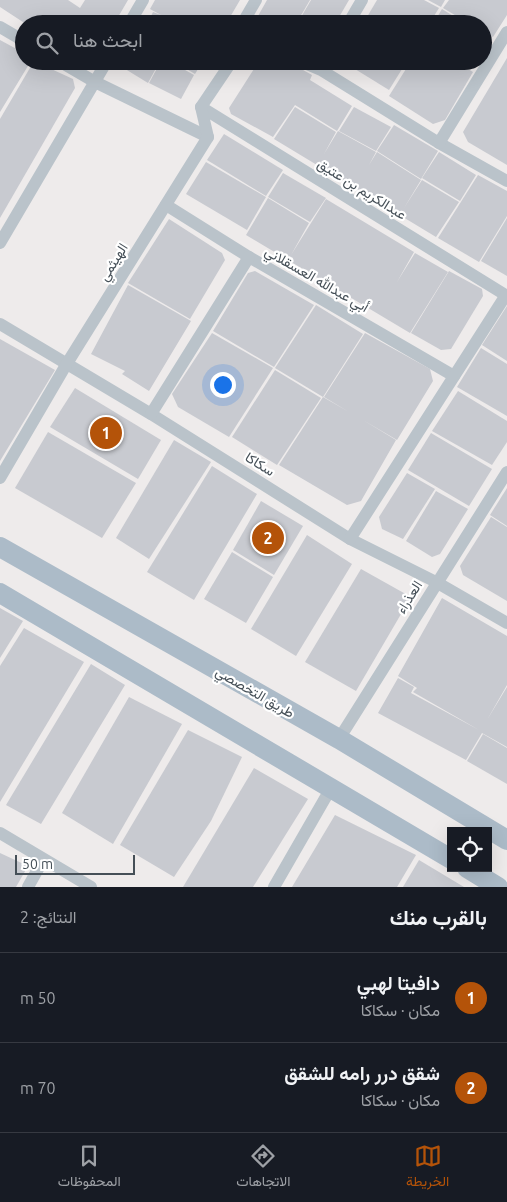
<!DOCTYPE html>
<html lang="ar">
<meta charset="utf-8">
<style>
:root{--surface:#171b24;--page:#242831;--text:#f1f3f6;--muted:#9ea1a6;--line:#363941;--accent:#b45309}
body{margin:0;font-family:Ubuntu,Vazirmatn,sans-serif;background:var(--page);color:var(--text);direction:rtl}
.controls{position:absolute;right:15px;bottom:15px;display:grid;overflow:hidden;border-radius:0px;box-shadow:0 5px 20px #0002}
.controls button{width:45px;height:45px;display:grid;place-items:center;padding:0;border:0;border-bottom:1px solid var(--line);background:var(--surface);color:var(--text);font:25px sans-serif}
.scale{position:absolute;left:15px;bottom:12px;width:120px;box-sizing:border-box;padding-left:5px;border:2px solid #454f57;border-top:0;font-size:14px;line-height:18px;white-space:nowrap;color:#454f57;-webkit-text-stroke:4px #fff;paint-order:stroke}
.you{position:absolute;left:222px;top:384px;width:18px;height:18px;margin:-12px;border:4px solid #fff;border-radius:50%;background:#1a73e8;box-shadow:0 0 0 8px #1a73e833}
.badge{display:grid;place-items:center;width:32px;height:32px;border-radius:50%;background:var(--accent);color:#fff;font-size:16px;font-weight:700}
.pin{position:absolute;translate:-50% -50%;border:2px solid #fff;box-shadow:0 1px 5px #0006}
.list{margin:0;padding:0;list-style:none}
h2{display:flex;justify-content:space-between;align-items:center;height:65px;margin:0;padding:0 20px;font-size:21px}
h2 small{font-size:16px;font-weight:400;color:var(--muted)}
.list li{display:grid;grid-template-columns:32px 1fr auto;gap:15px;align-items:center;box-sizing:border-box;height:90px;padding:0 20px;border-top:1px solid var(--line)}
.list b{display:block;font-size:19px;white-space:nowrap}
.list p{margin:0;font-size:16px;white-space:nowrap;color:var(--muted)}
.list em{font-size:16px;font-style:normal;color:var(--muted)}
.icon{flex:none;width:28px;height:28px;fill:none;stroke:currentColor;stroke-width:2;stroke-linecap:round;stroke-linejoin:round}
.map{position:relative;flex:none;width:507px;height:887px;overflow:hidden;direction:ltr}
.search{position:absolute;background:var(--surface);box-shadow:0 5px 20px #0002;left:15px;right:15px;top:15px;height:55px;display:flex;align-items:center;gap:12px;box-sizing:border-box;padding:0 18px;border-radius:28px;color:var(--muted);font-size:19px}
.sheet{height:245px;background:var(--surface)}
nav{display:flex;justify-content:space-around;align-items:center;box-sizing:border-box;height:70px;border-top:1px solid var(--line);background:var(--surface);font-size:14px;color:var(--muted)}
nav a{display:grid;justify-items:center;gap:2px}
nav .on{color:var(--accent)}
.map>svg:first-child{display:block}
</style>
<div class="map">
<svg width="507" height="887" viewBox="0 0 507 887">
<rect width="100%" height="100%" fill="#eeebeb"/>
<g fill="#c8cad0">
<polygon points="0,0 68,0 80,8 85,0 128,0 114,24 26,24 0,7"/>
<polygon points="155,0 240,0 226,24 147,24 153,12 161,15 150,9"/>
<polygon points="267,0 310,0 296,24 261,24 258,16"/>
<polygon points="311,0 349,0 335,24 297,24"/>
<polygon points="377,0 424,0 439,8 429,24 378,24 367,17"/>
<polygon points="428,0 445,0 441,7"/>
<polygon points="449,0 507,0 507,15 493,37 483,31 483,24 470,24 443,8"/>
<polygon points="442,9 466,24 433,24"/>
<polygon points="483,34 491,39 483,52"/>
<polygon points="0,40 24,53 24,61 31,61 0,112"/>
<polygon points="507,58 507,165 468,142 463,132"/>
<polygon points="34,61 73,79 75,88 0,218 0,119"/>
<polygon points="126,61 160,61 148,83 122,67"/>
<polygon points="161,61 169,61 194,75 181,99 149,83"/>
<polygon points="173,61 203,61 195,74"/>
<polygon points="259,61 287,61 312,75 310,80 352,106 337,131 295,105 273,137 231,114 229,108"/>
<polygon points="342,61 407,61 389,90"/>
<polygon points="411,61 454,61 473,72 445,120 433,124 389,96"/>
<polygon points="459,61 478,61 474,69"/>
<polygon points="295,107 336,132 324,154 338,131 376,152 369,165 377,152 421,180 404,208 422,180 459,202 436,237 274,139"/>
<polygon points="354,107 391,127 376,151 339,131"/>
<polygon points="394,125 438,151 421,179 377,151"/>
<polygon points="224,134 283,170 266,196 207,160"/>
<polygon points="439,152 476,175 460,201 422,178"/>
<polygon points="206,162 266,197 247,230 186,194"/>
<polygon points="283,173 326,198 310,222 268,197"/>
<polygon points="478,175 507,191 507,216 479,262 438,238"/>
<polygon points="268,198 309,223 291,255 326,199 414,252 397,282 415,253 448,272 410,333 246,235"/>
<polygon points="507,218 507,276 481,261"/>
<polygon points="169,219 222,253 225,260 190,319 128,283"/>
<polygon points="255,271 314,305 274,367 213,331 248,273"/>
<polygon points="449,271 482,289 483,296 451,349 441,350 411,333"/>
<polygon points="128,285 191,321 149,391 122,374 125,371 91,354"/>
<polygon points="316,305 363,334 323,397 275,368"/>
<polygon points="507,306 507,361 482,345"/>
<polygon points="212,333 273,368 229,437 178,407 172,394"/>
<polygon points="365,333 430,369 433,381 397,440 363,420 396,440 361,501 347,505 279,465 323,397 349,412 324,397"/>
<polygon points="0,339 55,370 0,461"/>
<polygon points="481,348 507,364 507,416 457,387"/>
<polygon points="275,370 321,398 277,465 232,437"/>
<polygon points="75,388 161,440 138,479 50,427"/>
<polygon points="458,391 507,421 507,442 492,465 432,431"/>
<polygon points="48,432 136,483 102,538 15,488"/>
<polygon points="431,433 492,469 469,506 408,470"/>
<polygon points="174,440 211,462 149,559 116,538"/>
<polygon points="212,466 257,494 194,600 147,572"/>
<polygon points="407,473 435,489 403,539 382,529 379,517"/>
<polygon points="507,488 507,526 490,515"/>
<polygon points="436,491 468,509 440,554 432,557 406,541"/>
<polygon points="261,501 303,526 274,575 233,550"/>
<polygon points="491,517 507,527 507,601 463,575 460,566"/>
<polygon points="307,535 352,564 296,656 251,629"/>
<polygon points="232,552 273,577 246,623 204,599"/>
<polygon points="361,569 411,597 356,691 305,662"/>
<polygon points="442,598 507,636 507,685 487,720 507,687 507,747 482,733 466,760 378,713 398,678 414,687 411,693 479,730 413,692 417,688 398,676"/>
<polygon points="0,608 23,621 0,658"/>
<polygon points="24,628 84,662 0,802 0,666"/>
<polygon points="91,664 125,685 41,824 6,805"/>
<polygon points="129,697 182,724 113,844 62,813"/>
<polygon points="188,730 242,757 211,821 174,877 120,845"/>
<polygon points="483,734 507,748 507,784 467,761"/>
<polygon points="254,768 308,799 253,887 183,887"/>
<polygon points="335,815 416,855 397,887 292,887"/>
<polygon points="0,853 28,866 16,887 0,887"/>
<polygon points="419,860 464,887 403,887"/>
</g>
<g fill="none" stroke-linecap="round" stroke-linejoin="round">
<g stroke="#bac3ca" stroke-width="12">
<polyline points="129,24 143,0"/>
<polyline points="242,24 256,0"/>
<polyline points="348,24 362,0"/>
<polyline points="0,27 24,41"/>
<polyline points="59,61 95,82 208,137"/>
<polyline points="300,61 321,70 439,143 507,181"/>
<polyline points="201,107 507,296"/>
<polyline points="439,143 507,32"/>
<polyline points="166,205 249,257 454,376"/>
<polyline points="0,243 107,61"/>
<polyline points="0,324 151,414 350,539 436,582 507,623"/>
<polyline points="151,414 249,257"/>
<polyline points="0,478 66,365 208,137 201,107 232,61"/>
<polyline points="350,539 506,295"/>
<polyline points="339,739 507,472"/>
<polyline points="0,833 91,887"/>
<polyline points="28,887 43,860"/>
<polyline points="274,887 331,788"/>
</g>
<g stroke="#acbbc8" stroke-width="20">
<polyline points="0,547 339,739 507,840"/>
<polyline points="0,593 451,859"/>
<polyline points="467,868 498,887"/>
</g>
</g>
<g text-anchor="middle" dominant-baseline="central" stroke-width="4.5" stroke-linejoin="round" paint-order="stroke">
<g font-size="14" fill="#454f57" stroke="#fff">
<text transform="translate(362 189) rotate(32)">عبدالكريم بن عتيق</text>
<text transform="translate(113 262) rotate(-58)">الهيثمي</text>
<text transform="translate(317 279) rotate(30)">أبي عبدالله العسقلاني</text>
<text transform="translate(260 464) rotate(32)">سكاكا</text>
<text transform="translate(409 597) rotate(-58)">العذراء</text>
<text transform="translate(255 692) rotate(30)">طريق التخصصي</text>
</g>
</g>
</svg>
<div class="controls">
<button><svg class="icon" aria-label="locate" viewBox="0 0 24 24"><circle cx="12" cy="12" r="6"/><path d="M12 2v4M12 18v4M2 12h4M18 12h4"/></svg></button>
</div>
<div class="scale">50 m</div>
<div class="you"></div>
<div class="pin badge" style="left:106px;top:433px">1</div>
<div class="pin badge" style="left:268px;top:538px">2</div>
<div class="search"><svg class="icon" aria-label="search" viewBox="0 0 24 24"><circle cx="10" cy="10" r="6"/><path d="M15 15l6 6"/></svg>ابحث هنا</div>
</div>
<section class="sheet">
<h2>بالقرب منك<small>النتائج: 2</small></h2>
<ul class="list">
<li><span class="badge">1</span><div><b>دافيتا لهبي</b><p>مكان · سكاكا</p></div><em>50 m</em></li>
<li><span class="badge">2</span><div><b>شقق درر رامه للشقق</b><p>مكان · سكاكا</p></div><em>70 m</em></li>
</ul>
</section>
<nav>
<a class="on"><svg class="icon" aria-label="map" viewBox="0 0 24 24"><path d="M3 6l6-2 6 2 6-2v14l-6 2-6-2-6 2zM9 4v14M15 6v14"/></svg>الخريطة</a>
<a><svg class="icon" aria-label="directions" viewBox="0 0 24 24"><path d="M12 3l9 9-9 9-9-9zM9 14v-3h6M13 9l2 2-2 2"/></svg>الاتجاهات</a>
<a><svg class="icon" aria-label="saved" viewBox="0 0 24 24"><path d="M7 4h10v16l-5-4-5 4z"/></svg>المحفوظات</a>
</nav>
